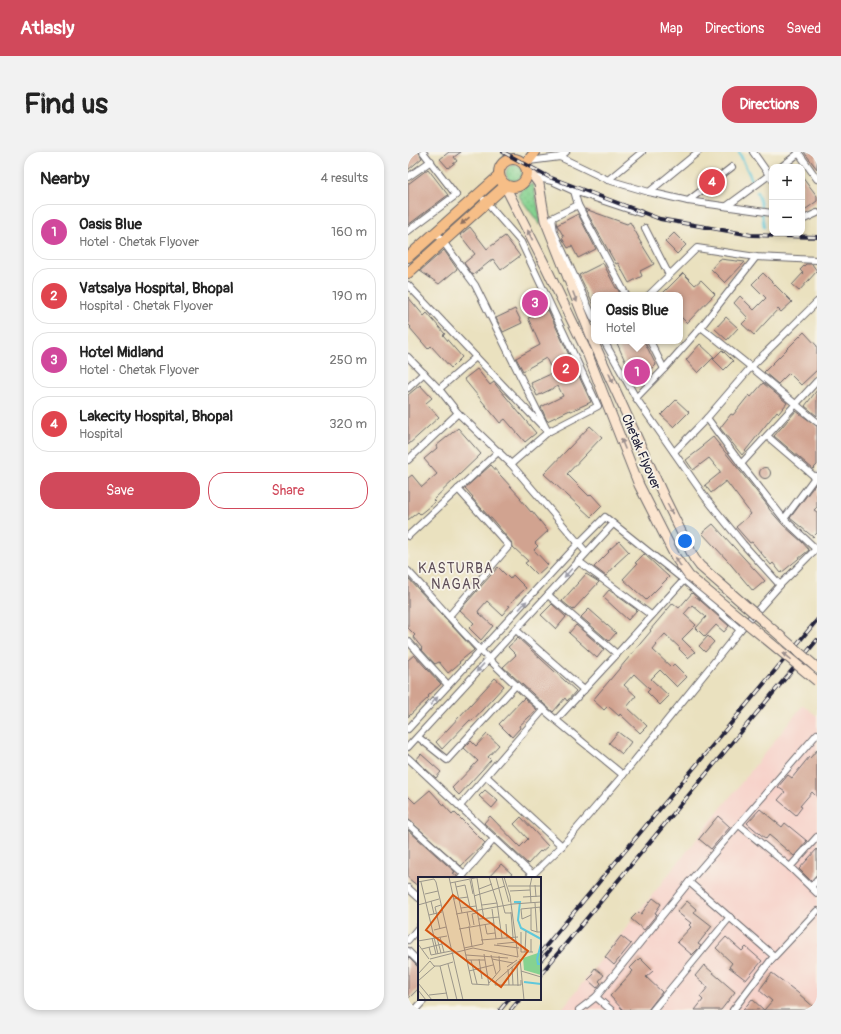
<!DOCTYPE html>
<meta charset="utf-8">
<style>
:root{--surface:#fff;--page:#f2f2f2;--text:#222;--muted:#767676;--line:#e0e0e0;--accent:#d1495b}
body{margin:0;font-family:Pangolin,sans-serif;background:var(--page);color:var(--text)}
.controls{position:absolute;right:12px;top:12px;display:grid;overflow:hidden;border-radius:8px;box-shadow:0 2px 6px #0003}
.controls button{width:36px;height:36px;display:grid;place-items:center;padding:0;border:0;border-bottom:1px solid var(--line);background:var(--surface);color:var(--text);font:20px sans-serif}
.you{position:absolute;left:277px;top:389px;width:14px;height:14px;margin:-10px;border:3px solid #fff;border-radius:50%;background:#1a73e8;box-shadow:0 0 0 6px #1a73e833}
.badge{display:grid;place-items:center;width:26px;height:26px;border-radius:50%;background:var(--accent);color:#fff;font-size:13px;font-weight:700}
.pin{position:absolute;translate:-50% -50%;border:2px solid #fff;box-shadow:0 1px 4px #0006}
.popup{position:absolute;left:183px;top:140px;width:92px;height:52px;box-sizing:border-box;display:grid;place-content:center;border-radius:8px;background:var(--surface);filter:drop-shadow(0 1px 3px #0005);font-size:13px;white-space:nowrap;color:var(--muted)}
.popup b{font-size:15px;color:var(--text)}
.popup::after{content:'';position:absolute;left:50%;top:100%;margin-left:-8px;border:8px solid transparent;border-top-color:var(--surface)}
.list{margin:0;padding:0;list-style:none}
h2{display:flex;justify-content:space-between;align-items:center;height:52px;margin:0;padding:0 16px;font-size:17px}
h2 small{font-size:13px;font-weight:400;color:var(--muted)}
.list li{display:grid;grid-template-columns:26px 1fr auto;gap:12px;align-items:center;box-sizing:border-box;height:56px;margin:0 8px 8px;padding:0 8px;border:1px solid var(--line);border-radius:16px}
.list b{display:block;font-size:15px;white-space:nowrap}
.list p{margin:0;font-size:13px;white-space:nowrap;color:var(--muted)}
.list em{font-size:13px;font-style:normal;color:var(--muted)}
.actions{display:flex;gap:8px;padding:12px 16px}
.actions a{flex:1;padding:9px 0;border:1px solid var(--accent);border-radius:16px;text-align:center;font-size:14px;color:var(--accent)}
.actions .main{background:var(--accent);color:#fff}
.map{position:relative;flex:none;width:409px;height:858px;overflow:hidden;border-radius:16px}
header{display:flex;align-items:center;gap:24px;box-sizing:border-box;height:56px;padding:0 20px;background:var(--accent);color:#fff}
header strong{font-size:19px}
nav{display:flex;gap:22px;margin-inline-start:auto;font-size:14px}
.intro{display:flex;align-items:center;justify-content:space-between;box-sizing:border-box;height:96px;padding:0 24px}
h1{margin:0;font-size:28px}
.button{padding:10px 18px;border-radius:16px;background:var(--accent);color:#fff;font-size:14px;font-weight:700}
main{display:flex;gap:24px;padding:0 24px}
aside{flex:1;background:var(--surface);border-radius:16px;box-shadow:0 2px 6px #0003}
.map>svg:first-child{display:block}
</style>
<header>
<strong>Atlasly</strong>
<nav><a>Map</a><a>Directions</a><a>Saved</a></nav>
</header>
<div class="intro"><h1>Find us</h1><a class="button">Directions</a></div>
<main>
<aside>
<h2>Nearby<small>4 results</small></h2>
<ul class="list">
<li><span class="badge" style="background:#d1479c">1</span><div><b>Oasis Blue</b><p>Hotel · Chetak Flyover</p></div><em>160 m</em></li>
<li><span class="badge" style="background:#e0444e">2</span><div><b>Vatsalya Hospital, Bhopal</b><p>Hospital · Chetak Flyover</p></div><em>190 m</em></li>
<li><span class="badge" style="background:#d1479c">3</span><div><b>Hotel Midland</b><p>Hotel · Chetak Flyover</p></div><em>250 m</em></li>
<li><span class="badge" style="background:#e0444e">4</span><div><b>Lakecity Hospital, Bhopal</b><p>Hospital</p></div><em>320 m</em></li>
</ul>
<div class="actions"><a class="main">Save</a><a>Share</a></div>
</aside>
<div class="map">
<svg width="409" height="858" viewBox="0 0 409 858">
<defs>
<pattern id="grass-dots" width="8" height="8" patternUnits="userSpaceOnUse"><rect width="8" height="8" fill="#86d290"/><path d="M2 2h.1M6 6h.1" fill="none" stroke="#73b47d" stroke-width="1.8" stroke-linecap="round"/></pattern>
</defs>
<rect width="100%" height="100%" fill="#f7f3e8"/>
<filter id="ink" filterUnits="userSpaceOnUse"><feTurbulence type="fractalNoise" baseFrequency=".025" numOctaves="2"/><feDisplacementMap in="SourceGraphic" scale="8" xChannelSelector="R" yChannelSelector="G"/><feConvolveMatrix kernelMatrix="1 2 1 2 8 2 1 2 1" color-interpolation-filters="sRGB"/></filter>
<filter id="wash" filterUnits="userSpaceOnUse"><feTurbulence type="fractalNoise" baseFrequency=".012" numOctaves="4" result="noise"/><feDisplacementMap in="SourceGraphic" scale="16" xChannelSelector="R" yChannelSelector="G"/><feGaussianBlur stdDeviation="0.9" result="paint"/><feColorMatrix in="noise" values="0 0 0 0 0 0 0 0 0 0 0 0 0 0 0 0 0 1.4 0 .05"/><feComposite in="paint" operator="in"/></filter>
<g filter="url(#wash)">
<rect width="100%" height="100%" fill="#eae1bf"/>
<polygon fill="#f7d1c9" points="395,553 409,564 409,858 153,858"/>
<g fill="url(#grass-dots)" stroke="#547a66">
<circle cx="106" cy="21" r="8"/>
<polygon points="125,32 133,69 132,73 110,43 116,34"/>
</g>
<g fill="none" stroke-linecap="round" stroke-linejoin="round">
<g stroke="#5fc8db" stroke-width="2.5">
<polyline points="331,0 344,28"/>
<polyline points="349,40 352,49 356,75"/>
</g>
</g>
<g id="blocks">
<g fill="#d1a390">
<polygon points="0,0 11,0 14,6 0,18"/>
<polygon points="41,0 53,0 46,5 49,9 40,16 32,7"/>
<polygon points="396,0 409,0 409,17"/>
<polygon points="20,17 40,43 0,73 0,32"/>
<polygon points="394,24 409,44 409,49 394,60"/>
<polygon points="177,57 219,72 222,70 231,86 230,86 246,112 232,119 234,124 221,131 210,111 208,112"/>
<polygon points="170,62 188,97 170,106 164,94 160,96 154,86 156,85 149,73"/>
<polygon points="62,75 79,97 97,84 112,104 93,118 85,107 65,123 56,111 67,102 52,83"/>
<polygon points="266,81 278,93 269,102 257,90"/>
<polygon points="36,98 49,117 31,132 12,119"/>
<polygon points="312,107 337,110 317,131 303,117"/>
<polygon points="195,111 208,136 209,136 213,143 186,143 186,153 171,123"/>
<polygon points="398,112 404,112 409,119 391,139 384,133 395,121 392,118"/>
<polygon points="275,121 287,133 293,128 307,142 279,171 272,164 272,143 253,143"/>
<polygon points="355,121 384,150 373,160 370,157 346,183 334,172 340,166 326,151 332,144 346,158 358,146 344,132"/>
<polygon points="0,145 16,164 19,161 37,182 35,183 54,205 43,216 23,194 20,197 2,176 3,175 0,172"/>
<polygon points="107,157 114,171 95,180 88,166"/>
<polygon points="140,158 183,250 163,259 162,258 139,269 133,255 155,244 150,234 129,244 123,231 145,221 138,206 115,219 108,206 132,193 120,166"/>
<polygon points="318,165 330,176 319,188 307,177"/>
<polygon points="396,180 409,194 409,218 393,233 381,221 370,232 356,220"/>
<polygon points="208,189 236,189 248,213 230,231 217,209"/>
<polygon points="292,192 306,205 290,221 278,208"/>
<polygon points="314,198 325,209 316,218 305,207"/>
<polygon points="69,217 82,233 86,230 88,233 128,281 117,290 97,267 92,271 56,227"/>
<polygon points="355,231 379,251 371,261 369,259 334,303 312,276 323,262 325,263 341,243 343,245"/>
<polygon points="12,233 24,246 18,251 31,265 0,293 0,243"/>
<polygon points="409,238 409,264 397,254"/>
<polygon points="268,248 281,260 266,275 253,263"/>
<polygon points="388,259 409,274 409,313 405,317 366,284"/>
<polygon points="182,274 194,285 159,322 181,344 183,342 194,354 183,365 136,322"/>
<polygon points="50,276 73,302 25,348 27,350 12,362 10,360 0,368 0,326 4,323 14,335 29,322 16,307 29,296 28,294"/>
<polygon points="305,285 360,354 361,357 375,373 394,390 401,398 373,421 365,411 363,413 344,390 342,391 328,375 343,362 318,329 303,341 297,333 312,321 312,319 301,306 285,318 278,308 295,295 294,294"/>
<polygon points="83,313 113,346 112,347 123,360 124,359 140,379 127,391 130,394 126,398 140,413 129,423 117,411 120,409 105,395 104,391 83,366 82,366 64,346 65,345 57,336"/>
<circle cx="357" cy="321" r="5.5"/>
<polygon points="409,330 409,355 406,358 409,360 409,381 405,385 382,366"/>
<polygon points="305,372 357,429 345,439 319,408 294,381"/>
<polygon points="211,389 221,400 207,413 207,414 198,424 186,415 201,400 200,399"/>
<polygon points="236,402 261,425 238,448 215,427 229,412 227,411"/>
<polygon points="90,415 102,427 105,423 118,436 100,453 102,454 94,463 79,449 71,458 70,460 85,474 73,488 61,476 66,471 52,458"/>
<polygon points="178,422 191,430 165,458 154,449"/>
<polygon points="0,426 66,498 51,510 52,511 40,521 31,510 27,512 13,497 14,496 5,485 7,483 0,476"/>
<polygon points="201,438 229,458 220,468 195,445"/>
<polygon points="284,441 321,474 316,480 308,473 297,485 288,476 298,465 284,453 276,462 288,473 274,487 287,500 280,506 271,497 272,496 257,482 248,492 249,493 245,498 263,515 266,512 279,525 269,535 252,518 243,527 261,544 252,553 239,540 242,537 226,522 216,533 228,544 219,555 239,574 232,581 212,562 211,564 200,554 196,558 185,548 243,479 242,478 265,451 271,456"/>
<polygon points="144,452 158,465 148,477 133,463"/>
<polygon points="181,457 208,481 201,489 173,465"/>
<polygon points="168,473 196,497 189,506 161,481"/>
<polygon points="300,484 306,490 297,500 291,494"/>
<polygon points="110,486 168,539 159,549 157,546 145,560 95,515 108,503 100,495"/>
<polygon points="6,503 33,532 20,544 21,545 0,565 0,508"/>
<polygon points="87,526 96,534 64,569 62,568 34,597 28,590"/>
<polygon points="116,546 129,558 111,574 112,576 104,585 91,572"/>
<polygon points="210,580 223,590 214,602 201,591"/>
<polygon points="79,582 91,593 80,605 83,608 51,643 44,636 70,609 56,596 63,589 68,594"/>
<polygon points="409,598 409,645 404,640 392,654 394,655 388,663 370,648 377,640 370,635 380,623 384,626 401,605 402,606"/>
<polygon points="13,602 33,620 28,626 8,608"/>
<polygon points="22,638 44,662 46,660 77,691 53,714 0,667 0,644 7,651"/>
<polygon points="77,638 90,649 84,656 71,644"/>
<polygon points="352,657 374,675 377,671 399,689 386,704 361,683 358,687 339,671"/>
<polygon points="82,664 112,695 120,687 106,672 113,665 140,694 133,700 132,699 120,712 76,671"/>
<polygon points="310,664 322,675 303,697 291,687"/>
<polygon points="0,678 47,720 45,721 49,724 49,726 11,726 11,735 0,726"/>
<polygon points="409,697 409,722 403,729 391,717"/>
<polygon points="93,712 104,722 100,726 80,726"/>
<polygon points="245,746 253,752 247,761 249,762 236,778 223,767 230,760 233,762"/>
<polygon points="279,749 288,757 286,760 304,774 290,792 293,794 284,803 269,790 283,775 281,773 283,771 269,760"/>
<polygon points="213,784 223,792 206,813 197,805"/>
<polygon points="318,785 334,799 338,795 354,809 338,828 321,815 324,811 308,796"/>
<polygon points="0,805 11,816 11,836 0,847"/>
<polygon points="232,806 245,819 238,825 254,840 240,858 215,858 202,844 225,819 222,816"/>
<polygon points="296,813 327,840 313,858 287,858 295,848 292,845 300,835 287,824"/>
<polygon points="187,816 196,823 191,829 193,831 189,836 180,828 186,822 184,820"/>
<polygon points="364,821 390,841 409,858 335,858 344,847 356,858 364,849 352,839 352,837"/>
</g>
</g>
</g>
<g filter="url(#ink)">
<use href="#blocks" fill-opacity="0" stroke="#686569" stroke-width="1"/>
<g fill="none" stroke-linecap="round" stroke-linejoin="round">
<g stroke="#686569" stroke-width="8">
<g id="street">
<polyline points="345,0 364,27"/>
<polyline points="390,0 409,27"/>
<polyline points="152,5 158,0"/>
<polyline points="121,9 152,5 200,28 241,40 280,49 364,61"/>
<polyline points="373,15 391,1"/>
<polyline points="0,25 23,9"/>
<polyline points="126,25 144,29 166,39 232,61"/>
<polyline points="200,28 234,0"/>
<polyline points="166,39 170,53 218,143"/>
<polyline points="241,40 290,0"/>
<polyline points="76,48 113,90 190,254 140,280 103,312"/>
<polyline points="280,49 324,15"/>
<polyline points="170,53 144,66 146,80 186,167"/>
<polyline points="319,54 364,21"/>
<polyline points="394,66 396,67 409,61"/>
<polyline points="237,76 261,123"/>
<polyline points="0,79 48,43 15,0"/>
<polyline points="28,80 67,133 140,280"/>
<polyline points="0,133 68,205 136,276"/>
<polyline points="241,143 289,96 348,105 409,108"/>
<polyline points="293,175 343,215 409,270"/>
<polyline points="196,189 228,246 297,345 335,392 372,433"/>
<polyline points="242,189 256,217"/>
<polyline points="0,205 31,237 50,261 103,312 178,400"/>
<polyline points="0,236 16,221"/>
<polyline points="31,237 68,205"/>
<polyline points="228,246 256,217 293,175 348,105"/>
<polyline points="299,266 333,312 376,367 408,397"/>
<polyline points="359,284 407,325"/>
<polyline points="266,300 299,266 343,215 409,150"/>
<polyline points="0,308 50,261"/>
<polyline points="333,312 409,229"/>
<polyline points="376,367 408,324"/>
<polyline points="0,384 91,299"/>
<polyline points="170,409 243,463"/>
<path d="M0 419C35 457 69 498 108 533 142 565 179 593 215 623"/>
<polyline points="140,443 209,502"/>
<polyline points="41,464 101,394 50,337"/>
<polyline points="108,478 176,538"/>
<polyline points="0,489 40,533"/>
<polyline points="148,568 209,502 276,428"/>
<polyline points="0,577 170,392 197,365 276,428 332,478"/>
<polyline points="10,585 39,608 108,533"/>
<polyline points="0,595 205,372"/>
<polyline points="0,606 125,723"/>
<polyline points="78,624 154,694"/>
<polyline points="52,654 136,557"/>
<polyline points="0,672 56,722"/>
<polyline points="331,673 382,715 409,741"/>
<polyline points="382,715 409,685"/>
<polyline points="53,726 86,687"/>
<polyline points="121,726 154,694 215,623 332,478 372,433 409,396"/>
<polyline points="281,730 366,804"/>
<polyline points="403,735 409,728"/>
<polyline points="0,736 11,746"/>
<polyline points="0,788 11,775"/>
<polyline points="0,799 11,810"/>
<polyline points="188,845 203,858"/>
<polyline points="7,858 17,847"/>
<polyline points="171,858 188,845 281,730 409,582"/>
<polyline points="245,858 322,765"/>
<polyline points="325,858 363,808 409,759"/>
</g>
</g>
<g stroke="#686569" stroke-width="11">
<g id="secondary">
<polyline points="119,19 126,25 131,32 137,68 186,191"/>
<polyline points="97,34 137,113 178,198"/>
</g>
</g>
<g stroke="#686569" stroke-width="12">
<g id="primary">
<circle cx="105" cy="21" r="14"/>
<polyline points="117,13 127,0"/>
<polyline points="0,105 91,24"/>
<polyline points="0,121 97,34"/>
</g>
</g>
<use href="#street" stroke="#fff" stroke-width="6"/>
<use href="#secondary" stroke="#fbe5cf" stroke-width="9"/>
<use href="#primary" stroke="#f6be87" stroke-width="10"/>
<g stroke="#22223b" stroke-width="4">
<g id="rail">
<polyline points="95,0 141,25 252,67 343,83 409,85"/>
<polyline points="132,801 409,468"/>
<polyline points="132,809 142,798"/>
<polyline points="132,823 409,488"/>
<polyline points="92,858 101,847"/>
<polyline points="103,858 112,847"/>
</g>
</g>
<use href="#rail" stroke="#f7f3e8" stroke-width="2.5" stroke-dasharray="8" stroke-linecap="butt"/>
<g stroke="#686569" stroke-width="11" stroke-linecap="butt">
<g id="secondary-bridge">
<polyline points="186,191 257,347 286,406 292,414 409,516"/>
<polyline points="178,198 231,333 268,406 281,424 409,529"/>
</g>
</g>
<use href="#secondary-bridge" stroke="#fbe5cf" stroke-width="9"/>
</g>
<defs><path id="oneway-solid" d="M-6-.8H1V-3.2L6.5 0L1 3.2V.8H-6Z"/></defs>
<use fill="#8c7061" href="#oneway-solid" transform="translate(57 69) rotate(139)"/>
<g fill="#998d8c">
<use href="#oneway-solid" transform="translate(122 83) rotate(-116)"/>
<use href="#oneway-solid" transform="translate(167 145) rotate(68)"/>
<use href="#oneway-solid" transform="translate(203 226) rotate(66)"/>
<use href="#oneway-solid" transform="translate(215 292) rotate(-112)"/>
<use href="#oneway-solid" transform="translate(262 357) rotate(63)"/>
<use href="#oneway-solid" transform="translate(270 410) rotate(-123)"/>
<use href="#oneway-solid" transform="translate(379 504) rotate(-141)"/>
</g>
<g fill="#9c9ca7">
<use href="#oneway-solid" transform="translate(160 421) rotate(131)"/>
<use href="#oneway-solid" transform="translate(115 453) rotate(-48)"/>
<use href="#oneway-solid" transform="translate(72 516) rotate(133)"/>
<use href="#oneway-solid" transform="translate(26 549) rotate(-47)"/>
</g>
</g>
<g text-anchor="middle" dominant-baseline="central" stroke-width="3.5" stroke-linejoin="round" paint-order="stroke">
<g font-size="13" fill="#22223b" stroke="#f7f3e8">
<text transform="translate(233 300) rotate(67)">Chetak Flyover</text>
</g>
<g font-size="14" letter-spacing="1" fill="#5f4f59" stroke="#f7f3e8">
<text x="48" y="416">KASTURBA<tspan x="48" dy="16">NAGAR</tspan></text>
</g>
</g>
<g transform="translate(10 725)">
<rect width="123" height="123" fill="#eae1bf"/>
<path d="M123 75V98L106 93 105 81Z" fill="#86d290"/>
<path fill="none" stroke="#5fc8db" stroke-width="2" d="M96 25H102L100 43 103 51 123 62M123 67 119 82 120 87H123M106 105 123 107"/>
<path fill="none" stroke="#9a958a" stroke-width="1" d="M31 0 54 107 71 108 66 77M71 0 79 26 84 61M78 0 87 36H93M84 0 91 25M59 1 66 42M52 3 55 17M0 5 16 2 18 5 45 123M3 5 20 77M37 5 44 36M32 6 62 0M117 8 118 20M90 9H123M38 10 47 8 52 30M61 12 74 7M92 14 112 13M7 17 20 14M56 19 87 9M105 20 123 19M35 22 50 20M13 24 16 37M113 26 112 9 114 0M117 26 119 55H123M0 28 21 22M64 28 79 26M122 30 123 43M43 31 58 29M113 31V53L119 55M74 32 78 62M49 35 52 49M93 35 95 60M38 37 95 27 123 25M11 38 24 35M113 38 104 42 103 32 123 30M61 42 81 40M67 47 69 57 77 56M88 47 89 61M56 48 54 37 58 36M51 49 54 70M22 52 17 30 23 28M41 52 76 46M16 53 28 50M103 55V75H115M22 60 26 75M14 61 18 77M19 61 23 76M113 62V75M63 63 100 60M0 64 29 59M0 67 11 82M79 67 99 65M76 68 101 71M11 70 13 78 33 74M46 71 65 67 53 0M4 72 24 67M107 75 108 54M48 78 90 81M73 78 78 97M12 82 55 71 100 80 92 19 86 0M61 82 64 102M74 82 95 86M102 82 106 123M48 83H67M53 83 59 107M12 84 16 89H22L30 123M101 84 78 104 77 108H103V103M30 87 39 123M99 87 100 109M22 89 35 85M89 90 99 83M94 90 95 108M90 92 91 108M51 94 75 88M103 94 123 100M0 97 12 84M0 104 17 89M0 106 14 123M71 106 82 93 81 79M0 113 8 123M11 118 29 116"/>
<path fill="#d45411" fill-opacity="0.15" stroke="#d45411" stroke-width="2" d="M35 18 110 74 83 110 8 53Z"/>
<rect width="123" height="123" fill="none" stroke="#22223b" stroke-width="2"/>
</g>
</svg>
<div class="controls">
<button>+</button>
<button>−</button>
</div>
<div class="you"></div>
<div class="pin badge" style="left:229px;top:220px;background:#d1479c">1</div>
<div class="popup"><b>Oasis Blue</b>Hotel</div>
<div class="pin badge" style="left:158px;top:217px;background:#e0444e">2</div>
<div class="pin badge" style="left:127px;top:151px;background:#d1479c">3</div>
<div class="pin badge" style="left:304px;top:30px;background:#e0444e">4</div>
</div>
</main>
